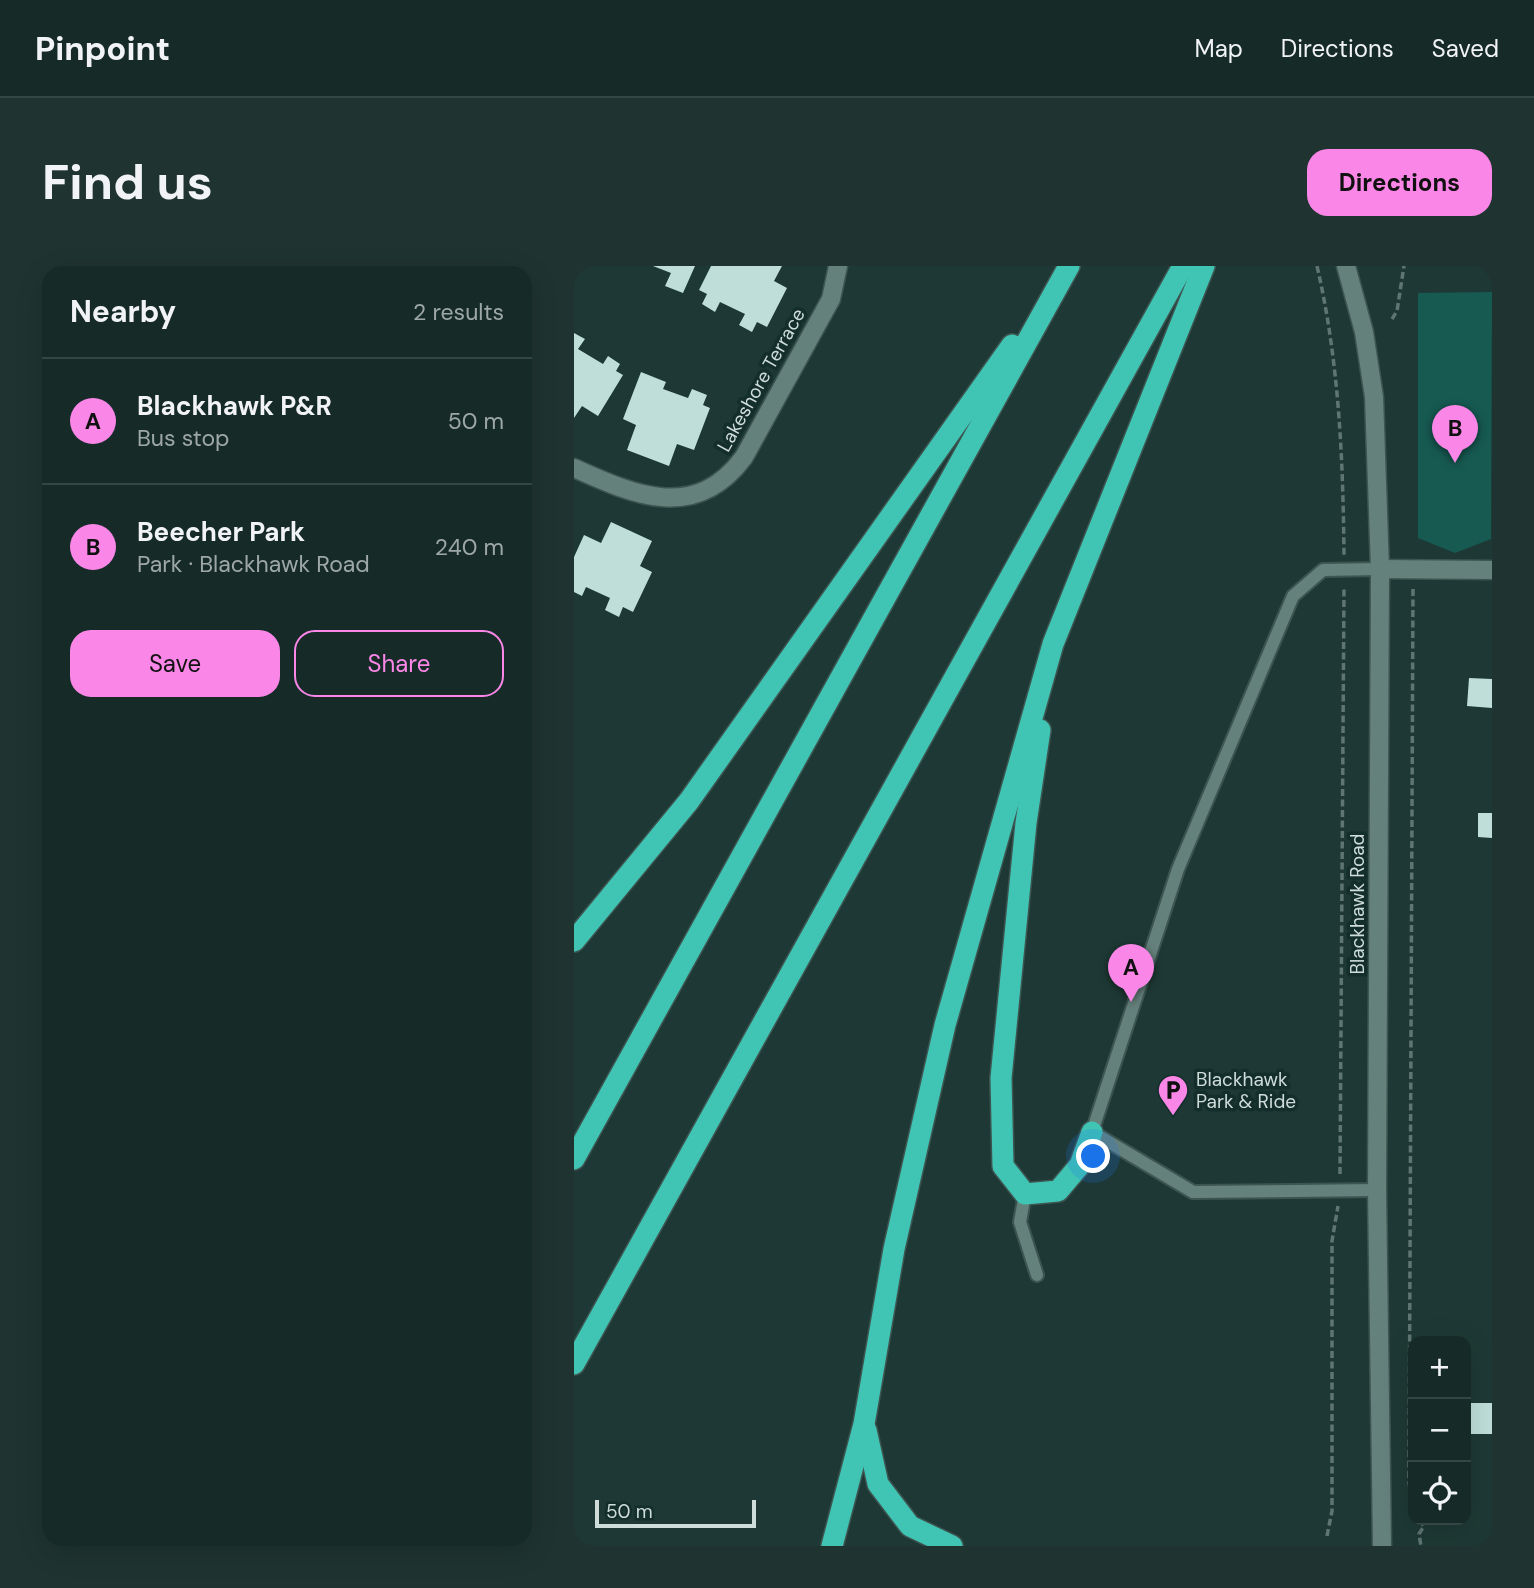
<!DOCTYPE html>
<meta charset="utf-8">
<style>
:root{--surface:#162b28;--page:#1f3330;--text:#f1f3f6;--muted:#9ea7a8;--line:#354745;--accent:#fa87e7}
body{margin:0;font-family:"DM Sans",sans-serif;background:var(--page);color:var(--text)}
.controls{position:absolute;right:21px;bottom:21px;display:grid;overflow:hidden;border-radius:14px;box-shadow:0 7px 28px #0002}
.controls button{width:63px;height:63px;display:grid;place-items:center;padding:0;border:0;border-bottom:2px solid var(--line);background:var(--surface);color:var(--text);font:35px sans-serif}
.scale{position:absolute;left:21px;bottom:18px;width:161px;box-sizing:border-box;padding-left:7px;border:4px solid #ceddda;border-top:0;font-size:19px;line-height:24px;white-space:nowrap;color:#ceddda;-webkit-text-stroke:5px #142e2b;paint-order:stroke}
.you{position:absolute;left:520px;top:891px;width:24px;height:24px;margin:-18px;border:5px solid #fff;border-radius:50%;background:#1a73e8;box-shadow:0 0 0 10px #1a73e833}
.badge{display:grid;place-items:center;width:46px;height:46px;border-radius:50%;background:var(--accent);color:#111;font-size:23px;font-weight:700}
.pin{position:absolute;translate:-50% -58px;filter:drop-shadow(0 2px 4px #0008)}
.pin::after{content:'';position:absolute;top:37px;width:24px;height:21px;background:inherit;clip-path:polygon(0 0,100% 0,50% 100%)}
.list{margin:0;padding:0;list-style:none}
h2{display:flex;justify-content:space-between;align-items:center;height:91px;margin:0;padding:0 28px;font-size:30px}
h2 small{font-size:23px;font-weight:400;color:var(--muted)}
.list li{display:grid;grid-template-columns:46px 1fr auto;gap:21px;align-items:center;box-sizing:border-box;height:126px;padding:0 28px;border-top:2px solid var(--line)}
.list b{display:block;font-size:26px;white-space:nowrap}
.list p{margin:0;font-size:23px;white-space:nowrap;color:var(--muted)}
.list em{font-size:23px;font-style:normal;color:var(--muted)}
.actions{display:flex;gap:14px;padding:21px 28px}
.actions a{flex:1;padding:16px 0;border:2px solid var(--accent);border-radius:21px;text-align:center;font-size:24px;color:var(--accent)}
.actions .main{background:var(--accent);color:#111}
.icon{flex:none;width:38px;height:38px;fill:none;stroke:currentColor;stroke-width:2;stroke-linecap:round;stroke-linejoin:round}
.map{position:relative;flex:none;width:918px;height:1280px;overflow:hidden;border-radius:21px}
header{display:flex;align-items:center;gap:42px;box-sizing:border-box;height:98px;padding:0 35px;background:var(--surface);border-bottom:2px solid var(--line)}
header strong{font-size:33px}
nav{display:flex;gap:38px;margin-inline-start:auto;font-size:24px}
.intro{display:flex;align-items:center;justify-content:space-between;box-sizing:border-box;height:168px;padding:0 42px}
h1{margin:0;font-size:49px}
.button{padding:18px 32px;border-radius:21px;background:var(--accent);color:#111;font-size:24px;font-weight:700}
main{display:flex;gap:42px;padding:0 42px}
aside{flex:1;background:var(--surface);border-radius:21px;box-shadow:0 7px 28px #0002}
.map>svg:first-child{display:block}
</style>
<header>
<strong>Pinpoint</strong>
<nav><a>Map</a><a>Directions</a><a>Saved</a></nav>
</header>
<div class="intro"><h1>Find us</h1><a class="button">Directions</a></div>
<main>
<aside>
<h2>Nearby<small>2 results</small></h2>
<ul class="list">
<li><span class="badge">A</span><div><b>Blackhawk P&amp;R</b><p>Bus stop</p></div><em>50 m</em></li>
<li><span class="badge">B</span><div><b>Beecher Park</b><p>Park · Blackhawk Road</p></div><em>240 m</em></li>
</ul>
<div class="actions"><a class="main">Save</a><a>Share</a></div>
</aside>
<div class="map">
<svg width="918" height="1280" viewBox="0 0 918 1280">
<rect width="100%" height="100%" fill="#1e3935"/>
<polygon fill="#165a52" points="918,26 917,273 881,287 844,272 844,27"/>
<g fill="#bfded9">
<polygon points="79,0 121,0 109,27 91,20 97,7"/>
<polygon points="137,0 208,0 200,15 213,22 193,61 183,56 178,66 165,59 171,48 146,36 141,46 128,38 133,28 125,24"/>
<polygon points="0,67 11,73 4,83 29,98 34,90 46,98 42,105 49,109 24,150 8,140 0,152"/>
<polygon points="67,106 92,116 89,123 114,132 118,123 133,129 129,139 136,142 120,184 103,178 95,200 53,184 62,159 49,153"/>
<polygon points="37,256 78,275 66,300 78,306 59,346 49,341 45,351 31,344 36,332 12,321 8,330 0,326 0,291 10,269 27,277"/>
<polygon points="895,412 918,413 918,442 893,440"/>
<polygon points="904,547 918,547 918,572 904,571"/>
<polygon points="896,1137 918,1137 918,1168 895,1168"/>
</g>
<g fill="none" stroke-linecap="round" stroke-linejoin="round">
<g stroke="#3d5551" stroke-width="16">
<g id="lane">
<polyline points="803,924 619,926 518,866 604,603 719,330 749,304 806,303"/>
<polyline points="451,928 446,956 463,1009"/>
</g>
</g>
<g stroke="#3d5551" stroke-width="21">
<g id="street">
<path d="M0 202C62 230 122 256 170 191L257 33 264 0"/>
<polyline points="806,303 918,304"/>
</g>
</g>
<g stroke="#3d5551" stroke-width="21">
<polyline id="secondary" points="772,0 790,66 800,131 806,303 803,924 808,1280"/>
</g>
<g stroke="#3d5551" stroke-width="24">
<g id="highway">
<polyline points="466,464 452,557 427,812 429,900 451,928 484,925 506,899 518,866"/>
<polyline points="0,675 115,535 438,79"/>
<polyline points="0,893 495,0"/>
<polyline points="0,1098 609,0"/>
<polyline points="292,1164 304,1218 336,1260 378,1280"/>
<polyline points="258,1280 290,1158 320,983 371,759 479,378 630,0"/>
</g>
</g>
<g stroke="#5f7572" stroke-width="3.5" stroke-dasharray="7 3.5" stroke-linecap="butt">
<path d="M743 0C765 95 769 192 770 289"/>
<polyline points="818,53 823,45 830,0"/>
<polyline points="839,323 835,1216 839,1244"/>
<polyline points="766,908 770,321"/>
<polyline points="845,1254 850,1260 845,1268 847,1280"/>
<polyline points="753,1270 758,1245 758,975 764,940"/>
</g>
<use href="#lane" stroke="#65817c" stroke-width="12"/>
<use href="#street" stroke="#65817c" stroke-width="18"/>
<use href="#secondary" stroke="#65817c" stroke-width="18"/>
<use href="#highway" stroke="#40c5b5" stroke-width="21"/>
</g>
<defs>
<g id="parking-pin" transform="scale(1.575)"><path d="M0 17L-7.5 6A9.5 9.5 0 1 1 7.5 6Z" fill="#fa87e7" stroke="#142e2b"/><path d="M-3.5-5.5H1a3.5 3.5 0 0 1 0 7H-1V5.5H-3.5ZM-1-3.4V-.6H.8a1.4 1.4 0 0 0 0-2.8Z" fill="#111"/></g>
</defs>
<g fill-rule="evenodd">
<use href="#parking-pin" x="599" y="824"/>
</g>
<g text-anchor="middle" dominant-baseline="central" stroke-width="7" stroke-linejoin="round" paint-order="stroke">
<g font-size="19" fill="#ceddda" stroke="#142e2b">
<text transform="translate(187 114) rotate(-61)">Lakeshore Terrace</text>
<text transform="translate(783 638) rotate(-90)">Blackhawk Road</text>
</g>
<g font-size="19" fill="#ceddda" stroke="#142e2b" text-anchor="start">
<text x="622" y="813">Blackhawk<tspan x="622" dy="22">Park &amp; Ride</tspan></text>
</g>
</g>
</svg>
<div class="controls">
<button>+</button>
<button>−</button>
<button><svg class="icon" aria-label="locate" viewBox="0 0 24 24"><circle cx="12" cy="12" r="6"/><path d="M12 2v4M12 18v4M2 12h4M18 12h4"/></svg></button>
</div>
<div class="scale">50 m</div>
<div class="you"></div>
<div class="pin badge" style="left:557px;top:736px">A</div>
<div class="pin badge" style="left:881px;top:197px">B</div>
</div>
</main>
